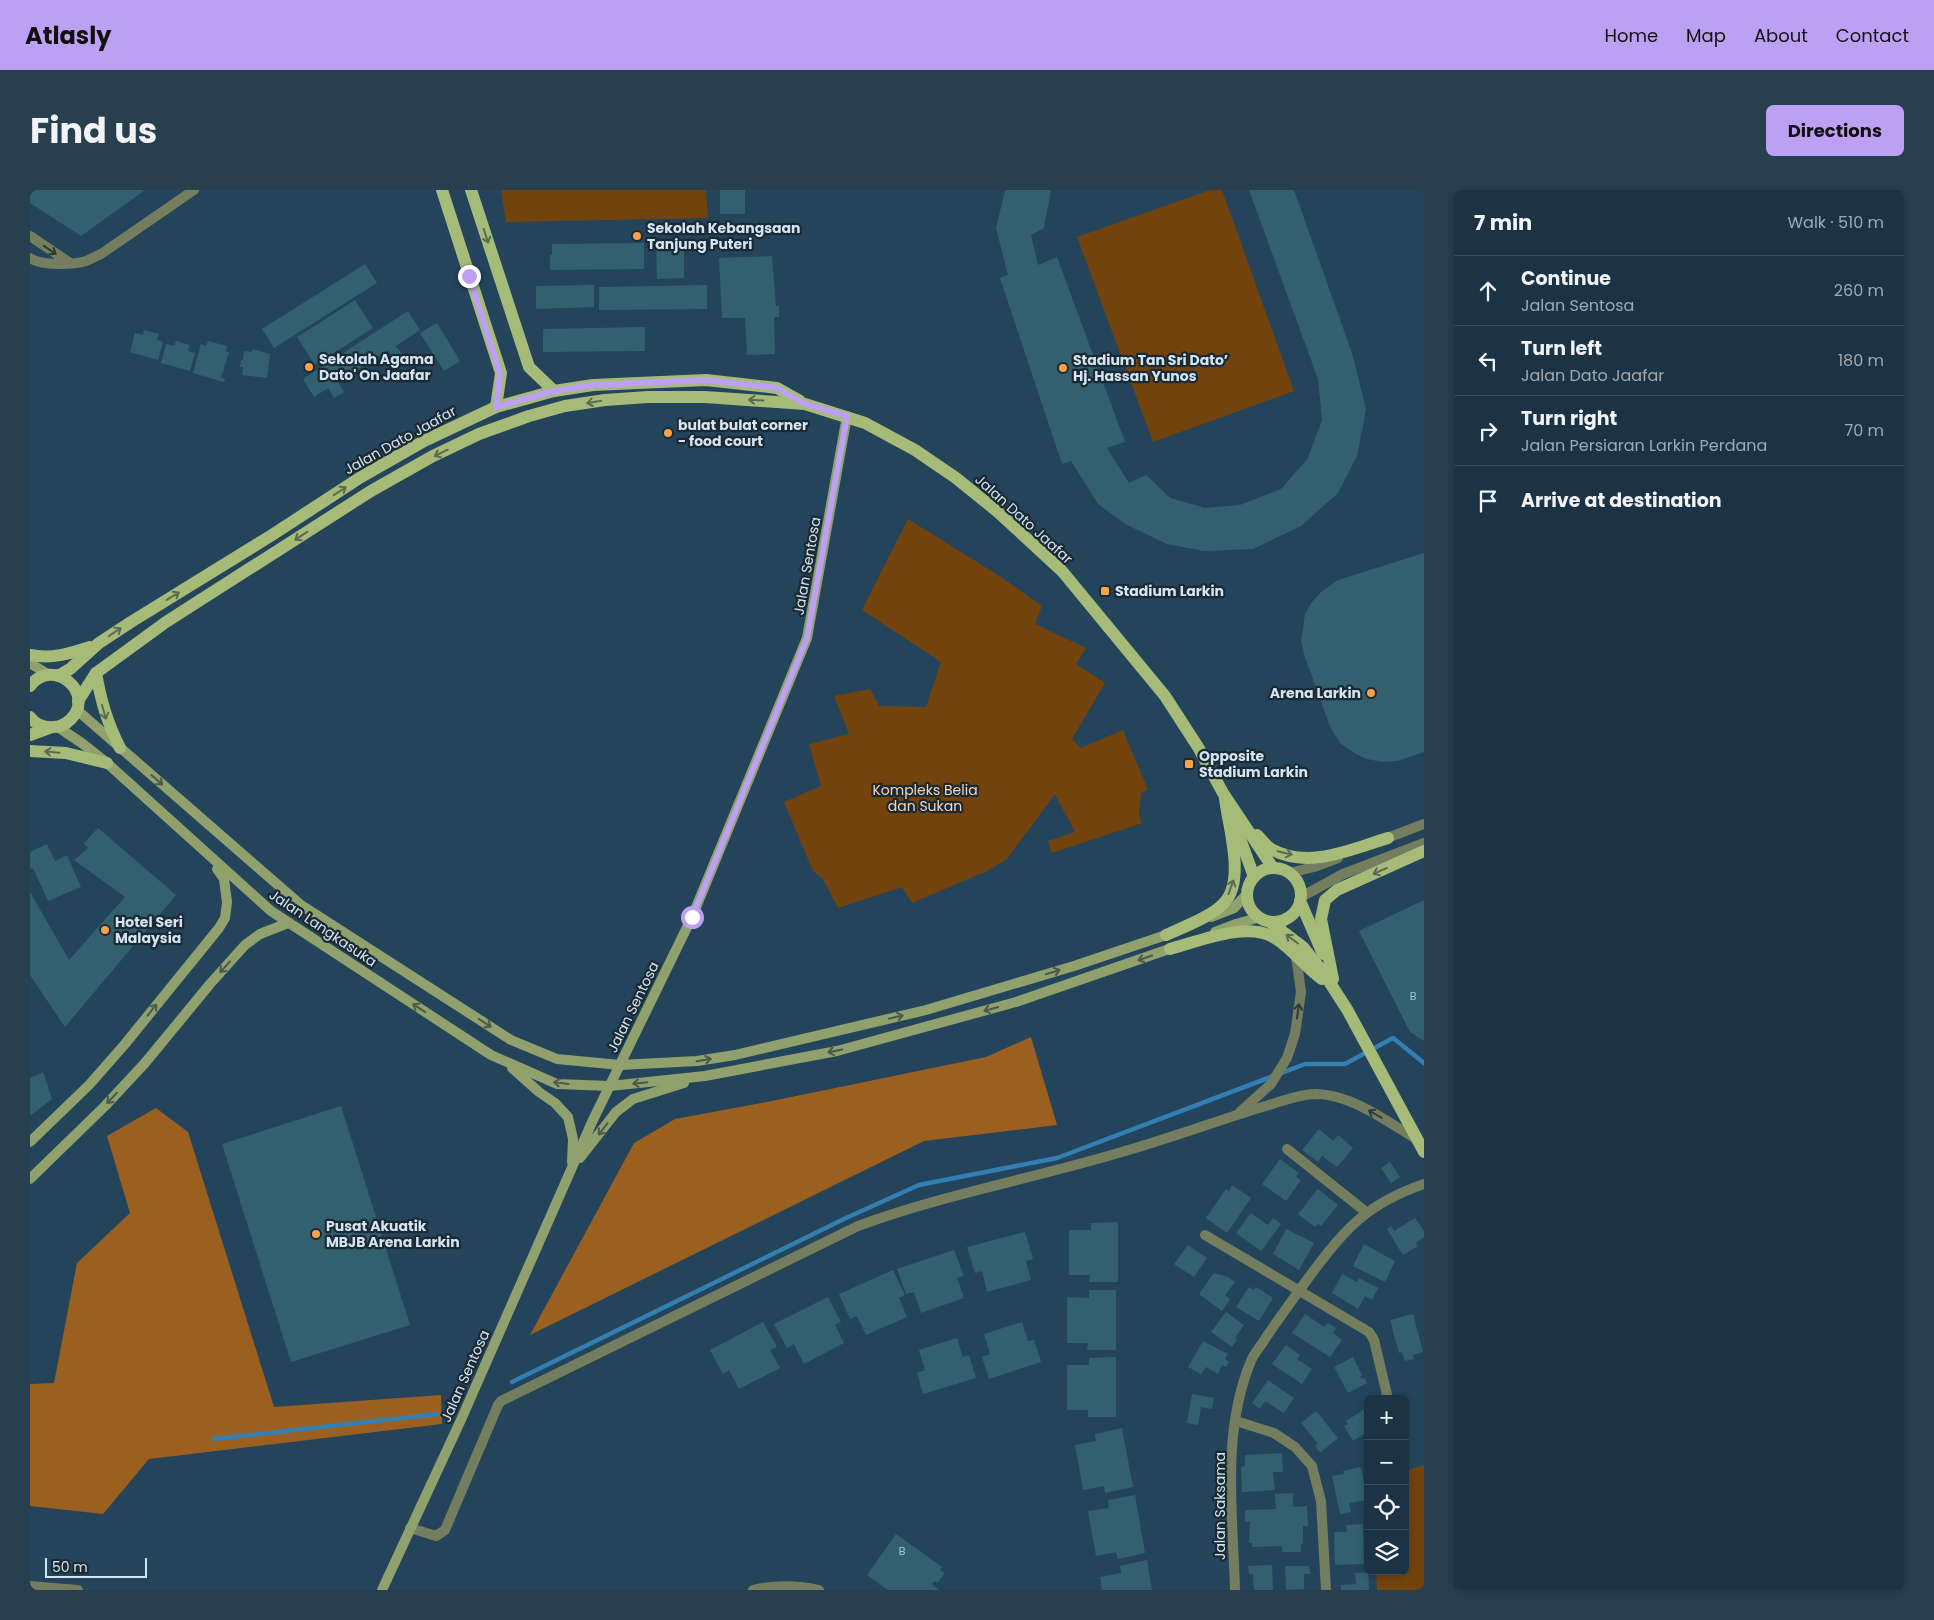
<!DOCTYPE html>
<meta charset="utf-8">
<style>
:root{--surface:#1b3344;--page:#283f4f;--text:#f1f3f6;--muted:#a0aab2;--line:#394e5d;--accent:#bca0f2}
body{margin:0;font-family:Poppins,sans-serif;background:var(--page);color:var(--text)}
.controls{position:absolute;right:15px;bottom:15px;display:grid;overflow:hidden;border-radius:8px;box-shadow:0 2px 8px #0003}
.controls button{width:45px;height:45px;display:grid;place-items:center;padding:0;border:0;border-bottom:1px solid var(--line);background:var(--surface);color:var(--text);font:25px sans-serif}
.scale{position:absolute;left:15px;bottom:12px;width:102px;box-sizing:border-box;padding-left:5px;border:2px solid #d3e5f3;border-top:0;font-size:14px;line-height:18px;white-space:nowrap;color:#d3e5f3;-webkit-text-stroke:4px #1b2933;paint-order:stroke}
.stop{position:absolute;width:15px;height:15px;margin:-11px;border:4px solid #bca0f2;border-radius:50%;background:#fff}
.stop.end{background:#bca0f2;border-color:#fff;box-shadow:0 1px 5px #0008}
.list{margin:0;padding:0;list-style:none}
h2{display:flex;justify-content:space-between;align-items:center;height:65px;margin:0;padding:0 20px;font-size:21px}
h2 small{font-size:16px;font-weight:400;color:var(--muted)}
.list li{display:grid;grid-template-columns:32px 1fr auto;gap:15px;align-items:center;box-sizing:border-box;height:70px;padding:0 20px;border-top:1px solid var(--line)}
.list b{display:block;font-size:19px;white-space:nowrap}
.list p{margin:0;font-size:16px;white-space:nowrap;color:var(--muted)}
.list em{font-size:16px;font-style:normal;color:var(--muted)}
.icon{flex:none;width:28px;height:28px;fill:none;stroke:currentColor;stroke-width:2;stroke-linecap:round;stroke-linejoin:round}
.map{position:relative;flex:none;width:1394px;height:1400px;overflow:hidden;border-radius:8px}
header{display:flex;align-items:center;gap:30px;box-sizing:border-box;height:70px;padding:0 25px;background:var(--accent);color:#111}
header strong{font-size:24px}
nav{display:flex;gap:28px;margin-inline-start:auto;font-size:18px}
.intro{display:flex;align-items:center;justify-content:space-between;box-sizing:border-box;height:120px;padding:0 30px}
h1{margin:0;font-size:35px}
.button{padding:12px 22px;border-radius:8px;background:var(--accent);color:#111;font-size:18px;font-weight:700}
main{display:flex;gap:30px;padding:0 30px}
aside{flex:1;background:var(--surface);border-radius:8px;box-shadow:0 2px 8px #0003}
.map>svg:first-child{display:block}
</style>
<header>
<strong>Atlasly</strong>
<nav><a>Home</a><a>Map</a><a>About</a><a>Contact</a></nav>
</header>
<div class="intro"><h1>Find us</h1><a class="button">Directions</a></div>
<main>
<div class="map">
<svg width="1394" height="1400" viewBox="0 0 1394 1400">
<rect width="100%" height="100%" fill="#24445b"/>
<g fill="#73430d">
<polygon points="471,0 676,0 678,28 476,32"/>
<polygon points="1180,0 1192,0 1264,201 1123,252 1047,47"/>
<polygon points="878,329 968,385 1012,416 1005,434 1056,458 1046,474 1075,493 1042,549 1051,558 1093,540 1118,600 1111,603 1109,626 1112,633 1022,663 1018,651 1045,642 1025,604 977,669 957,681 882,713 872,697 808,718 793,689 783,681 754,612 791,596 779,554 819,544 804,506 840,499 849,516 896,517 911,472 832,420"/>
<polygon points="1394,1275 1394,1400 1347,1400 1346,1381 1375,1381 1375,1281"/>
</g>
<g fill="#9b5f1f">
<polygon points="1001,847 1027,935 894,951 500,1145 604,953 645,929 737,912 956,867"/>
<polygon points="126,918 158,942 244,1217 411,1205 412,1234 119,1269 73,1324 0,1316 0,1194 24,1193 47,1073 100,1023 77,946"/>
</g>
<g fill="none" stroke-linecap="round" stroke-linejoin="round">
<g stroke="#337eb2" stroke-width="4.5">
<polyline points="482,1192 816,1028 889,995 1027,968 1275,874 1315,874 1363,848 1394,873"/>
<polyline points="184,1249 408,1224"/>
</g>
</g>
<g fill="#33606f">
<polygon points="0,0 115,0 51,46 0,13"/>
<rect x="690" y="0" width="25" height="24"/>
<polygon points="975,0 1021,0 1014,38 1001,45 1008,75 1027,67 1095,252 1077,258 1099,293 1116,285 1140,308 1175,318 1210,315 1251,299 1278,268 1292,230 1288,189 1219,0 1264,0 1323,166 1336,220 1327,266 1308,303 1271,336 1223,359 1174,361 1137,354 1095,334 1068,314 1041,271 1032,274 970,88 978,85 966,38"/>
<polygon points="654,49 654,88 627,89 626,50"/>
<polygon points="614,53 614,79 520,80 520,64 522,65 522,54"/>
<polygon points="742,66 746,116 749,116 749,127 744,127 745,164 717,165 715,128 692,128 689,68"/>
<polygon points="335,74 347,93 244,158 232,139"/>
<polygon points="564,95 564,117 506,119 506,96"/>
<polygon points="677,95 677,119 569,120 569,97"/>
<polygon points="325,110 343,138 285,175 267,147"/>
<polygon points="378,121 390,140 366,156 372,164 364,169 358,160 308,192 314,202 304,208 298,198 284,207 273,189"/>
<polygon points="407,133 430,171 414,181 390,143"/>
<polygon points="615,137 615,161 513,162 513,139"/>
<polygon points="114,140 129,144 127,150 133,152 128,170 100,162 105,143 113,145"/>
<polygon points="146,151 160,155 158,161 165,163 160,181 131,173 136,154 144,156"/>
<polygon points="178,151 197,156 196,162 199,162 191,188 195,189 194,192 163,183 171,154 176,156"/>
<polygon points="222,159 240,164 237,188 212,185 213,177 210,177 211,170 213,170 214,161 222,162"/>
<polygon points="1394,363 1394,562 1367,571 1352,572 1337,569 1326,564 1311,554 1301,539 1275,467 1271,452 1275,424 1282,412 1291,402 1308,390"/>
<polygon points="68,638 146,705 35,837 0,785 0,702 39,770 95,707 44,670 58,658 54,653"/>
<polygon points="17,654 25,671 37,665 51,697 18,711 3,678 0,679 0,662"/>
<polygon points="1394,710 1394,851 1380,842 1329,741"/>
<polygon points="13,882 22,909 0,926 0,888"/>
<polygon points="311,916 380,1135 261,1172 192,954"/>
<polygon points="1289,939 1303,951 1308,945 1323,958 1307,977 1292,966 1288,972 1272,960"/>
<polygon points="1250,969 1269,983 1266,987 1271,990 1256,1011 1232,994"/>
<polygon points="1360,972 1370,987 1361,993 1351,978"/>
<polygon points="1202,995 1221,1008 1197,1043 1176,1028 1196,999 1199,1001"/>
<polygon points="1288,999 1308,1015 1291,1036 1288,1034 1285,1037 1268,1024"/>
<polygon points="1221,1023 1238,1035 1243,1028 1251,1034 1231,1061 1206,1043"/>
<polygon points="1385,1028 1394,1041 1394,1047 1386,1053 1388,1056 1373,1065 1357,1039 1361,1036 1364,1041"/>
<polygon points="1088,1032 1088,1092 1059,1092 1060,1085 1039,1085 1039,1040 1061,1040 1061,1033"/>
<polygon points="1256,1039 1284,1053 1269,1080 1243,1064"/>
<polygon points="995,1042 1003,1069 996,1071 1001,1090 957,1102 952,1081 945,1083 937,1057"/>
<polygon points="1334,1054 1365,1071 1355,1092 1323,1076"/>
<polygon points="1158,1055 1177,1068 1164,1087 1144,1074"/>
<polygon points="924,1060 934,1086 927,1088 934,1108 891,1123 884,1102 876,1104 867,1079"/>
<polygon points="863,1080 875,1105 869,1108 877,1127 836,1145 827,1126 820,1129 809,1104"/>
<polygon points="1184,1083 1198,1087 1205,1092 1195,1105 1200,1109 1192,1121 1169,1104"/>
<polygon points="1312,1084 1327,1092 1329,1088 1348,1098 1342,1110 1335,1106 1328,1119 1302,1103"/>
<polygon points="1219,1097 1224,1100 1226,1097 1243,1108 1229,1131 1206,1117"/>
<polygon points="1059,1100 1086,1100 1086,1160 1057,1160 1058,1153 1037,1153 1037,1107 1059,1108"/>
<polygon points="798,1107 811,1132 805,1135 814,1153 774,1174 764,1154 757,1158 744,1134"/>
<polygon points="1196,1122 1214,1135 1205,1148 1207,1150 1202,1157 1181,1142"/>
<polygon points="1275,1124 1294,1137 1298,1133 1306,1138 1303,1143 1312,1150 1300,1167 1262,1143"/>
<polygon points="1383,1124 1393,1162 1383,1165 1384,1169 1375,1171 1372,1162 1369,1163 1360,1130"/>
<polygon points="733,1132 747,1157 740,1160 750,1178 709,1199 699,1180 693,1184 680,1160"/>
<polygon points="992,1132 998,1151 1004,1150 1011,1172 959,1189 952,1167 960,1164 954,1144"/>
<polygon points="927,1148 933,1167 939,1165 946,1188 893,1204 887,1183 895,1180 889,1160"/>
<polygon points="1173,1151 1198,1164 1195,1169 1199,1172 1196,1177 1192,1175 1188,1184 1176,1177 1171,1184 1158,1177"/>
<polygon points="1256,1155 1270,1165 1267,1169 1282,1179 1272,1194 1242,1174"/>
<polygon points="1086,1167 1086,1227 1058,1227 1058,1220 1037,1220 1037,1175 1059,1175 1059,1168"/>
<polygon points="1323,1167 1332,1185 1330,1187 1331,1189 1334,1188 1337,1193 1318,1203 1304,1177"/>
<polygon points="1238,1190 1264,1208 1254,1223 1235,1211 1230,1219 1222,1213"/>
<polygon points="1162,1204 1184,1208 1182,1219 1171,1217 1168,1235 1157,1233"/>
<polygon points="1338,1217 1338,1241 1323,1251 1314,1236 1318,1234 1316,1231"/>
<polygon points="1286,1221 1308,1248 1290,1263 1285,1256 1288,1254 1271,1233"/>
<polygon points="1092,1238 1103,1297 1075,1303 1074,1296 1053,1300 1045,1255 1066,1251 1065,1244"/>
<polygon points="1252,1263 1253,1282 1243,1282 1245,1300 1212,1302 1211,1277 1215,1276 1215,1265"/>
<polygon points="1331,1277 1337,1310 1319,1313 1321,1322 1310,1324 1302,1286 1314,1284 1313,1281"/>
<polygon points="1263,1303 1263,1317 1277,1316 1278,1336 1273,1336 1273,1353 1271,1354 1271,1362 1252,1362 1252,1356 1222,1357 1222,1353 1219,1353 1220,1331 1215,1332 1215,1320 1246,1319 1245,1304"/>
<polygon points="1105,1305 1115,1363 1088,1369 1086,1362 1066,1366 1058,1321 1079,1318 1078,1310"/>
<polygon points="1333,1334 1334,1374 1305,1375 1304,1342 1317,1342 1316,1335"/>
<polygon points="866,1344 912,1377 910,1380 915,1383 907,1393 904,1391 902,1394 909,1400 858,1400 837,1385"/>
<polygon points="1117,1370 1122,1400 1072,1400 1070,1387 1091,1383 1090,1376"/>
<polygon points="1242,1375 1243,1400 1224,1400 1223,1384 1219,1384 1218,1376"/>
<polygon points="1255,1376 1279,1376 1280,1384 1274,1384 1274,1399 1256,1400"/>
<polygon points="1338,1382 1339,1400 1311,1400 1311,1395 1326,1394 1325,1383"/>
</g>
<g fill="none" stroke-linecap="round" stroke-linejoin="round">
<g stroke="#747e5e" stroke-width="10">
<polyline points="0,46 40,73"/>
<path d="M0 68C11 76 43 75 56 71 61 69 66 66 71 64L164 0"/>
<polyline points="1352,650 1394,634"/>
<polyline points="1259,683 1284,677 1308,668"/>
<polyline points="1271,707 1313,684 1394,653"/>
<polyline points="1210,922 1241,894 1257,868 1265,844 1271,802 1266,766"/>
<polyline points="1257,959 1336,1022"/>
<polyline points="1175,1045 1339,1142 1344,1150 1358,1209"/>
<polyline points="1206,1231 1244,1243 1265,1257 1282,1276 1291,1311 1296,1400"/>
<path d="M380 1338 406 1346 415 1340 468 1215 471 1211 828 1036C915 1004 1006 988 1095 961 1140 948 1184 932 1229 918 1247 913 1268 904 1287 904 1323 905 1357 932 1387 949"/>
<polyline points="0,1396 48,1400"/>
<path d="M723 1400C743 1395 768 1395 789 1400"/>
<path d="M1205 1400C1203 1325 1191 1242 1221 1171 1224 1163 1231 1156 1235 1149 1249 1128 1264 1108 1279 1087 1315 1039 1336 1014 1394 994"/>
</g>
<g stroke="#90a16d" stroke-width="10">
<polyline points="0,473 19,485"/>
<polyline points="47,520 271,715 481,850 527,869 590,875 667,871 705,865 896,820 1044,776 1142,743"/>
<polyline points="28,537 53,554 77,573 241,721 461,865 527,894 580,896 675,886 807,861 986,812 1145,757"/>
<polyline points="1181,727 1204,718 1217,704"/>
<polyline points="1185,742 1206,734 1227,728"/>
<polyline points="482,878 509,902 525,913 538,927 543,949 542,972"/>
<polyline points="0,952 59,895 95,854 189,738 195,728 197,712 194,689 187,679"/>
<polyline points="550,968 586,922 603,909 654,893"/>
<polyline points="0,989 75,916 115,873 180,794 215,755 230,744 258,733"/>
<polyline points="352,1400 430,1232 562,932 662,727 777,448 817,226"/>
</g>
<g stroke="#a6bb78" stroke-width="12">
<polyline points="412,0 471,183 466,217"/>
<polyline points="441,0 499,177 524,201"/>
<path d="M0 465C22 469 39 464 60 457"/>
<path d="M66 483C71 511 77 532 90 558"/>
<polyline points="28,486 40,479 69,453 101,432 242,345 331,287 394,251 466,217 524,201 563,195 676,190 747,198 770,211"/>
<path d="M0 496C23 466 66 503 41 529 36 534 31 537 24 537 14 538 6 535 0 527"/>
<polyline points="48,511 66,483 136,432 341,301 403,266 449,244 499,226 535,216 575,210 618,207 675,207 775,214 835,233 885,260 926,288 968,322 1032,381 1135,506 1168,557 1193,603 1243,678"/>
<polyline points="0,545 19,538"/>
<polyline points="0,561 36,563 77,573"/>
<polyline points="1203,629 1224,687"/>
<path d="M1227 645C1232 650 1236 656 1241 659 1278 680 1322 659 1358 648"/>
<circle cx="1244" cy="705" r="27"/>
<polyline points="1270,711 1293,764"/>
<polyline points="1240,732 1273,757 1293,782 1318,821 1394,962"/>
<path d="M1136 745C1153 737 1181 727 1194 713 1216 690 1198 636 1195 608"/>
<path d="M1140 759C1170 751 1217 731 1245 748 1263 759 1275 777 1292 789"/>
<polyline points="1303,789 1291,729 1295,710 1307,700 1394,661"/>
</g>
</g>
<defs><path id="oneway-shaft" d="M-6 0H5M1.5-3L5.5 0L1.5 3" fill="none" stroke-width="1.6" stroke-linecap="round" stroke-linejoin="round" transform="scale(1.25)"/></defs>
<g stroke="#5a6b52">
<use href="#oneway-shaft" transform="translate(456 46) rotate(72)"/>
<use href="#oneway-shaft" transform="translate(726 210) rotate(-177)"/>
<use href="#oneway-shaft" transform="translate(564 212) rotate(171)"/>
<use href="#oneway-shaft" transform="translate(411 263) rotate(154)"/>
<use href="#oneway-shaft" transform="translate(310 301) rotate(-33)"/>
<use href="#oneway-shaft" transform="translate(271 346) rotate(147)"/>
<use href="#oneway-shaft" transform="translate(143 406) rotate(-31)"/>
<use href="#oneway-shaft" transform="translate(85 442) rotate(-34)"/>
<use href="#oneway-shaft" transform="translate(74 522) rotate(74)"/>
<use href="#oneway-shaft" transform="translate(22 562) rotate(-175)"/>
<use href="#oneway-shaft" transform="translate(1255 663) rotate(14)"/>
<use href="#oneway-shaft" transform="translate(1350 681) rotate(156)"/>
<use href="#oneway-shaft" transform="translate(1201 697) rotate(-70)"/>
<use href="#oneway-shaft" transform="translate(1262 749) rotate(-143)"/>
</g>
<g stroke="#2d3a3c">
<use href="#oneway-shaft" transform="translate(20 60) rotate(34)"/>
<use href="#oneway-shaft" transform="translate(1268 821) rotate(-82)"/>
<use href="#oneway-shaft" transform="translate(1345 924) rotate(-150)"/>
</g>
<g stroke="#4a594a">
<use href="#oneway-shaft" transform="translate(127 590) rotate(41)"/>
<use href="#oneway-shaft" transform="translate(1115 768) rotate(161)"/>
<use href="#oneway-shaft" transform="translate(195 777) rotate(132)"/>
<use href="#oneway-shaft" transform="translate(1023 782) rotate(-17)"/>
<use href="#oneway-shaft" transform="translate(389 818) rotate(-147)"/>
<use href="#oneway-shaft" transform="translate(961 819) rotate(164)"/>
<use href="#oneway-shaft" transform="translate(122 820) rotate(-51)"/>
<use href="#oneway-shaft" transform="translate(866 827) rotate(-13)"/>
<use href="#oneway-shaft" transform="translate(455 833) rotate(33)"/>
<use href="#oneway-shaft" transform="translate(805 861) rotate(168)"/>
<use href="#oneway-shaft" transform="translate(674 870) rotate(-9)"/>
<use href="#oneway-shaft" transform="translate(531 893) rotate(-172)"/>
<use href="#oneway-shaft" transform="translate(610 893) rotate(174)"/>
<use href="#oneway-shaft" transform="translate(82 908) rotate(133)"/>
<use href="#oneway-shaft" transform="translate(573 939) rotate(128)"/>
</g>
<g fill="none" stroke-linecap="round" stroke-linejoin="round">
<polyline stroke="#bca0f2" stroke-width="6" points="439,86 470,183 466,217 524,201 563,195 676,190 747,198 775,214 817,226 777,448 662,727"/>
</g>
<g fill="#f8a14a" stroke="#1b2933" stroke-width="2">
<circle cx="607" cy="46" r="5"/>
<circle cx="279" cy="177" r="5"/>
<circle cx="1033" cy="178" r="5"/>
<circle cx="638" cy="243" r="5"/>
<rect x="1070" y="396" width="10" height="10" rx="2.5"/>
<circle cx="1341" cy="503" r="5"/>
<rect x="1154" y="569" width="10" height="10" rx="2.5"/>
<circle cx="75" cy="740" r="5"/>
<circle cx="286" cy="1044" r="5"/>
</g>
<g text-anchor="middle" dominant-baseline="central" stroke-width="4.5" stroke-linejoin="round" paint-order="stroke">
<g font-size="11" fill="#abc4d2">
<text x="1383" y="806">B</text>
<text x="872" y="1361">B</text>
</g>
<g font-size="14" font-weight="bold" fill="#d3e5f3" stroke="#1b2933" text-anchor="start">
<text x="617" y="38">Sekolah Kebangsaan<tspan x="617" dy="16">Tanjung Puteri</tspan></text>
<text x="289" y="169">Sekolah Agama<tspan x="289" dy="16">Dato' On Jaafar</tspan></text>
<text x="1043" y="170">Stadium Tan Sri Dato’<tspan x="1043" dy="16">Hj. Hassan Yunos</tspan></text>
<text x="648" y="235">bulat bulat corner<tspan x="648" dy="16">- food court</tspan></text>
<text x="1085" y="401">Stadium Larkin</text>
<text x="1331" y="503" text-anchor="end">Arena Larkin</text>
<text x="1169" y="566">Opposite<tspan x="1169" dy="16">Stadium Larkin</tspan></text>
<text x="85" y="732">Hotel Seri<tspan x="85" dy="16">Malaysia</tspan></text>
<text x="296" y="1036">Pusat Akuatik<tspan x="296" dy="16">MBJB Arena Larkin</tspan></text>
</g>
<g font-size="14" fill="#d3e5f3" stroke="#1b2933">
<text transform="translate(370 250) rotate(-29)">Jalan Dato Jaafar</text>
<text transform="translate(994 329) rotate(42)">Jalan Dato Jaafar</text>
<text transform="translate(777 376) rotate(-80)">Jalan Sentosa</text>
<text transform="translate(293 738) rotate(34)">Jalan Langkasuka</text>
<text transform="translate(603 817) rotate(-64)">Jalan Sentosa</text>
<text transform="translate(435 1186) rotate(-66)">Jalan Sentosa</text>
<text transform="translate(1190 1316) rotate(-90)">Jalan Saksama</text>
</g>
<g font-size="14" fill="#f8d5b7" stroke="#1b2933">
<text x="895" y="600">Kompleks Belia<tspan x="895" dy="16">dan Sukan</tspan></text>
</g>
</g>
</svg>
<div class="controls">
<button>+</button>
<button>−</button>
<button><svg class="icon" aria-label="locate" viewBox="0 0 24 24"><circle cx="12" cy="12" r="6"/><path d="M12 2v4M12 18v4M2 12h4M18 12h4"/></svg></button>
<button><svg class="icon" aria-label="layers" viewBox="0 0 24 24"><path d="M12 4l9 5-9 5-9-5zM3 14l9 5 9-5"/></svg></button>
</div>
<div class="scale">50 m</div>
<div class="stop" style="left:662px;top:727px"></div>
<div class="stop end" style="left:439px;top:86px"></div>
</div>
<aside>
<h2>7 min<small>Walk · 510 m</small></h2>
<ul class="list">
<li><svg class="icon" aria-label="ahead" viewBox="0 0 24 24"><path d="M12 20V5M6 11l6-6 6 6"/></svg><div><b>Continue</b><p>Jalan Sentosa</p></div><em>260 m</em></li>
<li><svg class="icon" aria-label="left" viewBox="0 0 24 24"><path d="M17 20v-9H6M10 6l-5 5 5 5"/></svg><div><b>Turn left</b><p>Jalan Dato Jaafar</p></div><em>180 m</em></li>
<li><svg class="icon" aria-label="right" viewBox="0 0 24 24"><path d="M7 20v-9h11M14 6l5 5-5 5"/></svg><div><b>Turn right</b><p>Jalan Persiaran Larkin Perdana</p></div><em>70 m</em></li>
<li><svg class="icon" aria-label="arrive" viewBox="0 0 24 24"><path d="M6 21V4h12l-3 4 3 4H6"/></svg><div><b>Arrive at destination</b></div></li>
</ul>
</aside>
</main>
